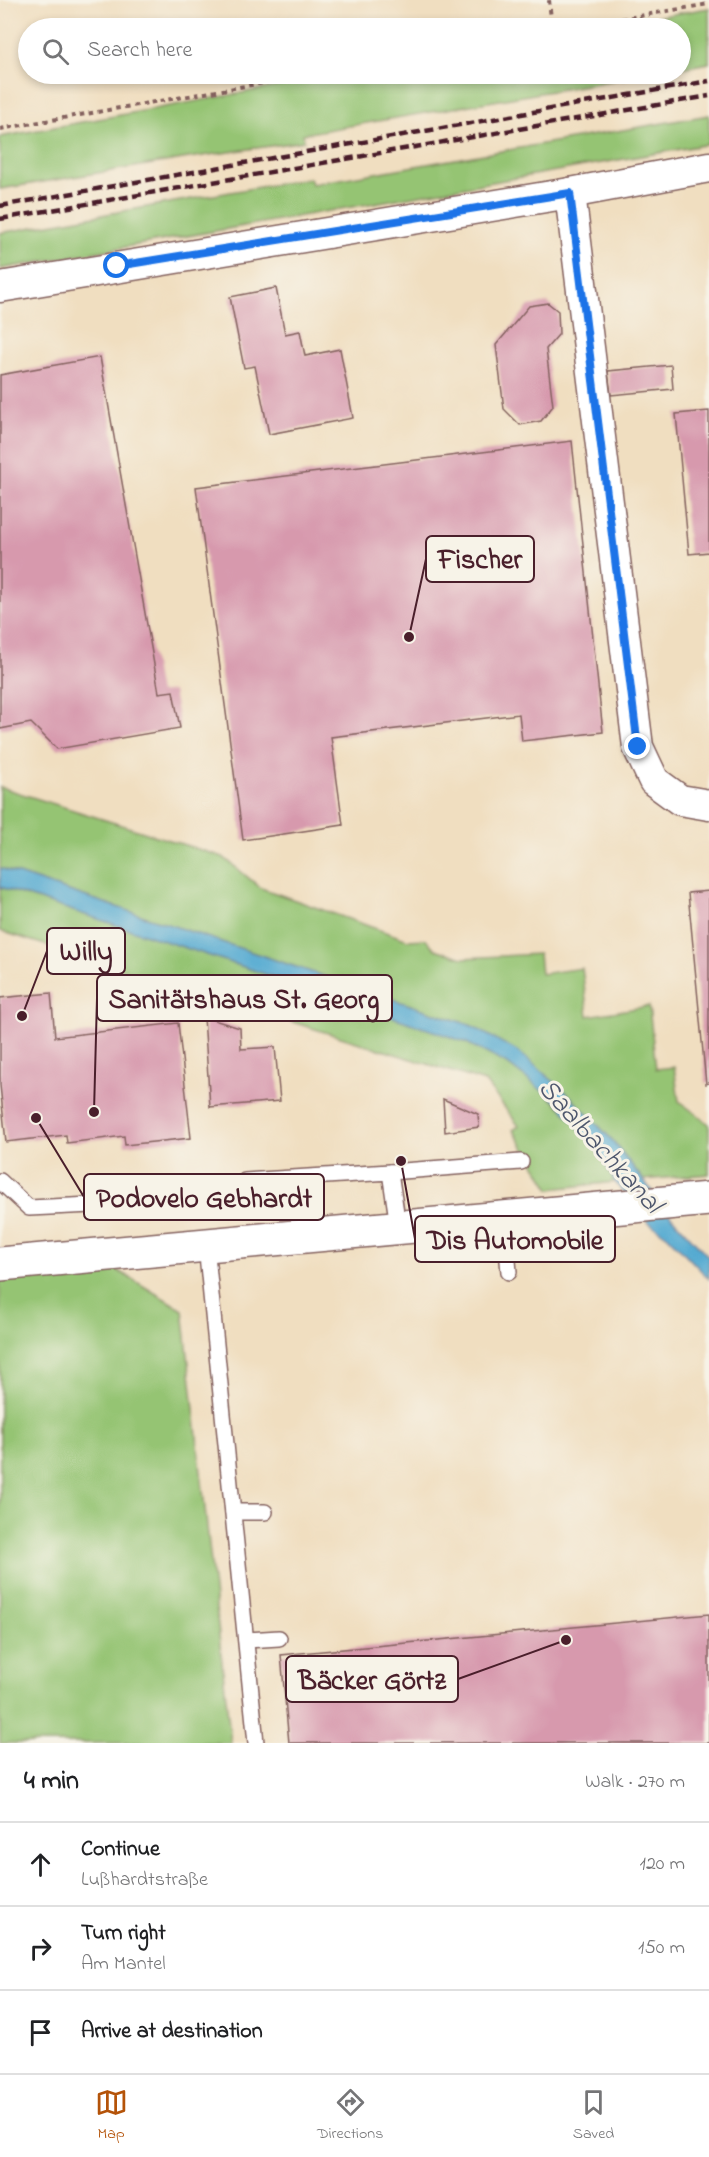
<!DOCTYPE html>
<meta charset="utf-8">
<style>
:root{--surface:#fff;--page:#f6f6f6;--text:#202124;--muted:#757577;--line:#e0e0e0;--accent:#b45309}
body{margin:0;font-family:"Indie Flower",sans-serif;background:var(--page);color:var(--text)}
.stop{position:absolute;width:18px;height:18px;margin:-14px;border:4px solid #1a73e8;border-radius:50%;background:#fff}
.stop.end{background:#1a73e8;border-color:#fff;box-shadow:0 2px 6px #0008}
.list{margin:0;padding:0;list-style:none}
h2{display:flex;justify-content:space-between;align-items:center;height:78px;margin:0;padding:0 24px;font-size:26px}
h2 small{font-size:20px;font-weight:400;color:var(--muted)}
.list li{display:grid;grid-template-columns:39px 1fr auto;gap:18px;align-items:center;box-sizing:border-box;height:84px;padding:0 24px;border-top:2px solid var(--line)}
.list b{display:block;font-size:22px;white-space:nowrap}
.list p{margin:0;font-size:20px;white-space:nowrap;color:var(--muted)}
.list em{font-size:20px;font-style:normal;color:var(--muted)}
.icon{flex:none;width:33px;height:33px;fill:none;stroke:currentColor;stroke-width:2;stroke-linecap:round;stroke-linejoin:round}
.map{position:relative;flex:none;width:709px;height:1743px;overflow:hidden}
.search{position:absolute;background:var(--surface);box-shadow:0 3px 9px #0003;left:18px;right:18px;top:18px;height:66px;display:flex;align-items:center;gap:15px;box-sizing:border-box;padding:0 21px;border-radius:33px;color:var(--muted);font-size:22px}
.sheet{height:330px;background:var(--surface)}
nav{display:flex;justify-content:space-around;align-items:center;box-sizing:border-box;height:84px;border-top:2px solid var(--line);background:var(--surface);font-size:16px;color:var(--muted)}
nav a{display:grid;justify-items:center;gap:3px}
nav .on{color:var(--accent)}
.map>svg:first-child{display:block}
</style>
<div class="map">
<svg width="709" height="1743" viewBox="0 0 709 1743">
<rect width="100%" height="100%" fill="#f7f3e8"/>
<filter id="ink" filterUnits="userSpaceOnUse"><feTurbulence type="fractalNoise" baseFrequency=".0167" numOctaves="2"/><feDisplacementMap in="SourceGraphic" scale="12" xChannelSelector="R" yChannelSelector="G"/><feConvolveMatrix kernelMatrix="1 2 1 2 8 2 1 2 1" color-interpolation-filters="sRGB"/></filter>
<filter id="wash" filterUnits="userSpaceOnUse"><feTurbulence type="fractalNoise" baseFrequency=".008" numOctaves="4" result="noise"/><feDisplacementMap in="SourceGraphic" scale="24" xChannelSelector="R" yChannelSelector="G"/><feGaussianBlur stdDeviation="1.35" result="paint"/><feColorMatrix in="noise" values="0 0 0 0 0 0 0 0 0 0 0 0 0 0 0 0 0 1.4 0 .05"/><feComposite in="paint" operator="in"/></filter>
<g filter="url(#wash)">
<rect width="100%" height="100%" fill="#f0dec0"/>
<g fill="#95c473" stroke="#70724f" stroke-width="1.5">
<polygon points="709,8 709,63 681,68 680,28 593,28"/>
<polygon points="345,74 650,74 303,134 304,141 189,158 0,189 0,137"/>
<polygon points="709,115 709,144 0,269 0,233 310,178 312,184"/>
<polygon points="0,787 223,857 261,888 408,940 426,939 435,949 463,958 539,954 541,974 582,968 588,1016 649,1006 656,1069 674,1067 679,1101 709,1124 709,1174 643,1180 613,1141 567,1093 470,1025 0,868"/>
<path d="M0 887C119 926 240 963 358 1005 409 1022 466 1036 510 1065 554 1095 591 1135 615 1182L550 1189 513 1130 519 1126 485 1082 0 931Z"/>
<polygon points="112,1267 183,1310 231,1743 0,1743 0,1277"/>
</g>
<polygon fill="#55aad1" stroke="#50647e" stroke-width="1.5" points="0,868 470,1025 519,1052 567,1093 613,1141 672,1217 709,1257 709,1279 668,1236 648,1222 615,1182 601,1155 558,1103 509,1065 465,1042 335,997 0,887"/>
<g id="blocks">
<g fill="#d799ad">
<polygon points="276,288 285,334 300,331 305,356 340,349 353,418 269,434 255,366 244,368 230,297"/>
<polygon points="548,303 558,311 559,334 546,349 553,406 541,421 520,425 504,409 496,345 529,306"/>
<polygon points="100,357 159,693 173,691 180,728 57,749 31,723 0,729 0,375"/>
<polygon points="671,365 673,389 611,395 608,371"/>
<polygon points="709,411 709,552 689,554 676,414"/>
<polygon points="572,441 603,732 522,741 519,714 331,737 343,825 243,840 196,487"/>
<polygon points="709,891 709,1083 706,1084 688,893"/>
<polygon points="51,993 55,1037 178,1023 191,1138 125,1145 124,1136 67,1143 66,1135 6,1142 0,1085 0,998"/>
<polygon points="204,1017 240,1028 241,1049 275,1047 280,1101 210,1107"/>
<polygon points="443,1099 478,1114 479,1127 445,1132"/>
<polygon points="709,1614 709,1743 289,1743 281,1655"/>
</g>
</g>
</g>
<g filter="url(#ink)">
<use href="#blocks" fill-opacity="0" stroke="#84625f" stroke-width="1.5"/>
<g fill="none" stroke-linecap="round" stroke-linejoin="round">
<g stroke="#84625f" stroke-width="18">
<g id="service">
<polyline points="390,1172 521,1162"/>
<polyline points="0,1181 29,1208 197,1200"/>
<polyline points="245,1181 390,1172 398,1226"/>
<polyline points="504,1216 509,1272"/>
<polyline points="206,1245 256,1743"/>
<polyline points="233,1512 265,1512"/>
<polyline points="246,1640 279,1638"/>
</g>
</g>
<g stroke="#84625f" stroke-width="33">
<g id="minor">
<polyline points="570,193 638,747 654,781 680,800 709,805"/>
<polyline points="0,287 570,193 709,167"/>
</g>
</g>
<g stroke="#84625f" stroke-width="36">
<polyline id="tertiary" points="0,1264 709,1199"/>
</g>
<g stroke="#84625f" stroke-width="4" stroke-dasharray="4.5 4.5" stroke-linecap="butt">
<polyline points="549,0 552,28"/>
<polyline points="568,28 709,4"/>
<polyline points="0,129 314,74"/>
</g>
<use href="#service" stroke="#fff" stroke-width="15"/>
<use href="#minor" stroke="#fff" stroke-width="30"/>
<use href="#tertiary" stroke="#fff" stroke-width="33"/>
<g stroke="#4a1f2b" stroke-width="4.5" stroke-dasharray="9 4.5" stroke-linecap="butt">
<polyline points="0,206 709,81"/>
<polyline points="0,219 709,96"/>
</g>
</g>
</g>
<g fill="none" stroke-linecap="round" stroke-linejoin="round" filter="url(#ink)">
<polyline stroke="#1a73e8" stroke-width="8" points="117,266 570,193 638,747"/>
</g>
<g text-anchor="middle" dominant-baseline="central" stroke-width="6" stroke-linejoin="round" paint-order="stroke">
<g font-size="28" font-style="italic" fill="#4e576d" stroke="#f7f3e8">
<text transform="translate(599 1147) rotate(48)">Saalbachkanal</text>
</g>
</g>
<path fill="none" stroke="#4a1f2b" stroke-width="2" d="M409 637L426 559M22 1016L47 951M94 1112L97 998M36 1118L84 1197M401 1161L415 1239M566 1640L458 1679"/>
<g fill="#4a1f2b" stroke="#f7f3e8" stroke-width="2">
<circle cx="409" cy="637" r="6"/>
<circle cx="22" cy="1016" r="6"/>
<circle cx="94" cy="1112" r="6"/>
<circle cx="36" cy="1118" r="6"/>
<circle cx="401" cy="1161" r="6"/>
<circle cx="566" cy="1640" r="6"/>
</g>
<g fill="#f7f3e8" stroke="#4a1f2b" stroke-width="2">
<rect x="426" y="536" width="108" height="46" rx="6"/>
<rect x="47" y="928" width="78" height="46" rx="6"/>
<rect x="97" y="975" width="295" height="46" rx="6"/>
<rect x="84" y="1174" width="240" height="46" rx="6"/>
<rect x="415" y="1216" width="200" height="46" rx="6"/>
<rect x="286" y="1656" width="172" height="46" rx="6"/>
</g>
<g font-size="28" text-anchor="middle" font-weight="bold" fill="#4a1f2b">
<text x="480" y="568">Fischer</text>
<text x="86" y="960">Willy</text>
<text x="244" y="1008">Sanitätshaus St. Georg</text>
<text x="204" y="1207">Podovelo Gebhardt</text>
<text x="515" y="1249">Dis Automobile</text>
<text x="372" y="1689">Bäcker Görtz</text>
</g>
</svg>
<div class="stop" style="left:117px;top:266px"></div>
<div class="stop end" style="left:638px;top:747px"></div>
<div class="search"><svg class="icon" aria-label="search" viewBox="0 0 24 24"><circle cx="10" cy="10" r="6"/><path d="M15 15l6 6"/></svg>Search here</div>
</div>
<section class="sheet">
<h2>4 min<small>Walk · 270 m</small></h2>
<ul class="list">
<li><svg class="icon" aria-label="ahead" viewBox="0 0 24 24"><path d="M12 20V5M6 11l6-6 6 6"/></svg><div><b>Continue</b><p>Lußhardtstraße</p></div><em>120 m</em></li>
<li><svg class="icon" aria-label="right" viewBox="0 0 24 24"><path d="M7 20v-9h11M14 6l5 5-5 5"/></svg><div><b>Turn right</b><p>Am Mantel</p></div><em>150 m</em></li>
<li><svg class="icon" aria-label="arrive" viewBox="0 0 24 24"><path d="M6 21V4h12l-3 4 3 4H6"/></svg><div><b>Arrive at destination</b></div></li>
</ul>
</section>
<nav>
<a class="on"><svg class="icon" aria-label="map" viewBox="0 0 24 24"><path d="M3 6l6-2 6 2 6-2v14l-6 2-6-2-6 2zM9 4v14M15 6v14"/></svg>Map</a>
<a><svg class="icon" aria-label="directions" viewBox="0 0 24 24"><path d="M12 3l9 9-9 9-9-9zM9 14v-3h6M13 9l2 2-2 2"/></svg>Directions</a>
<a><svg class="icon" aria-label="saved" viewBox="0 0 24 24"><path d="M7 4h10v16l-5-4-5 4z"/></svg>Saved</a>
</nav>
